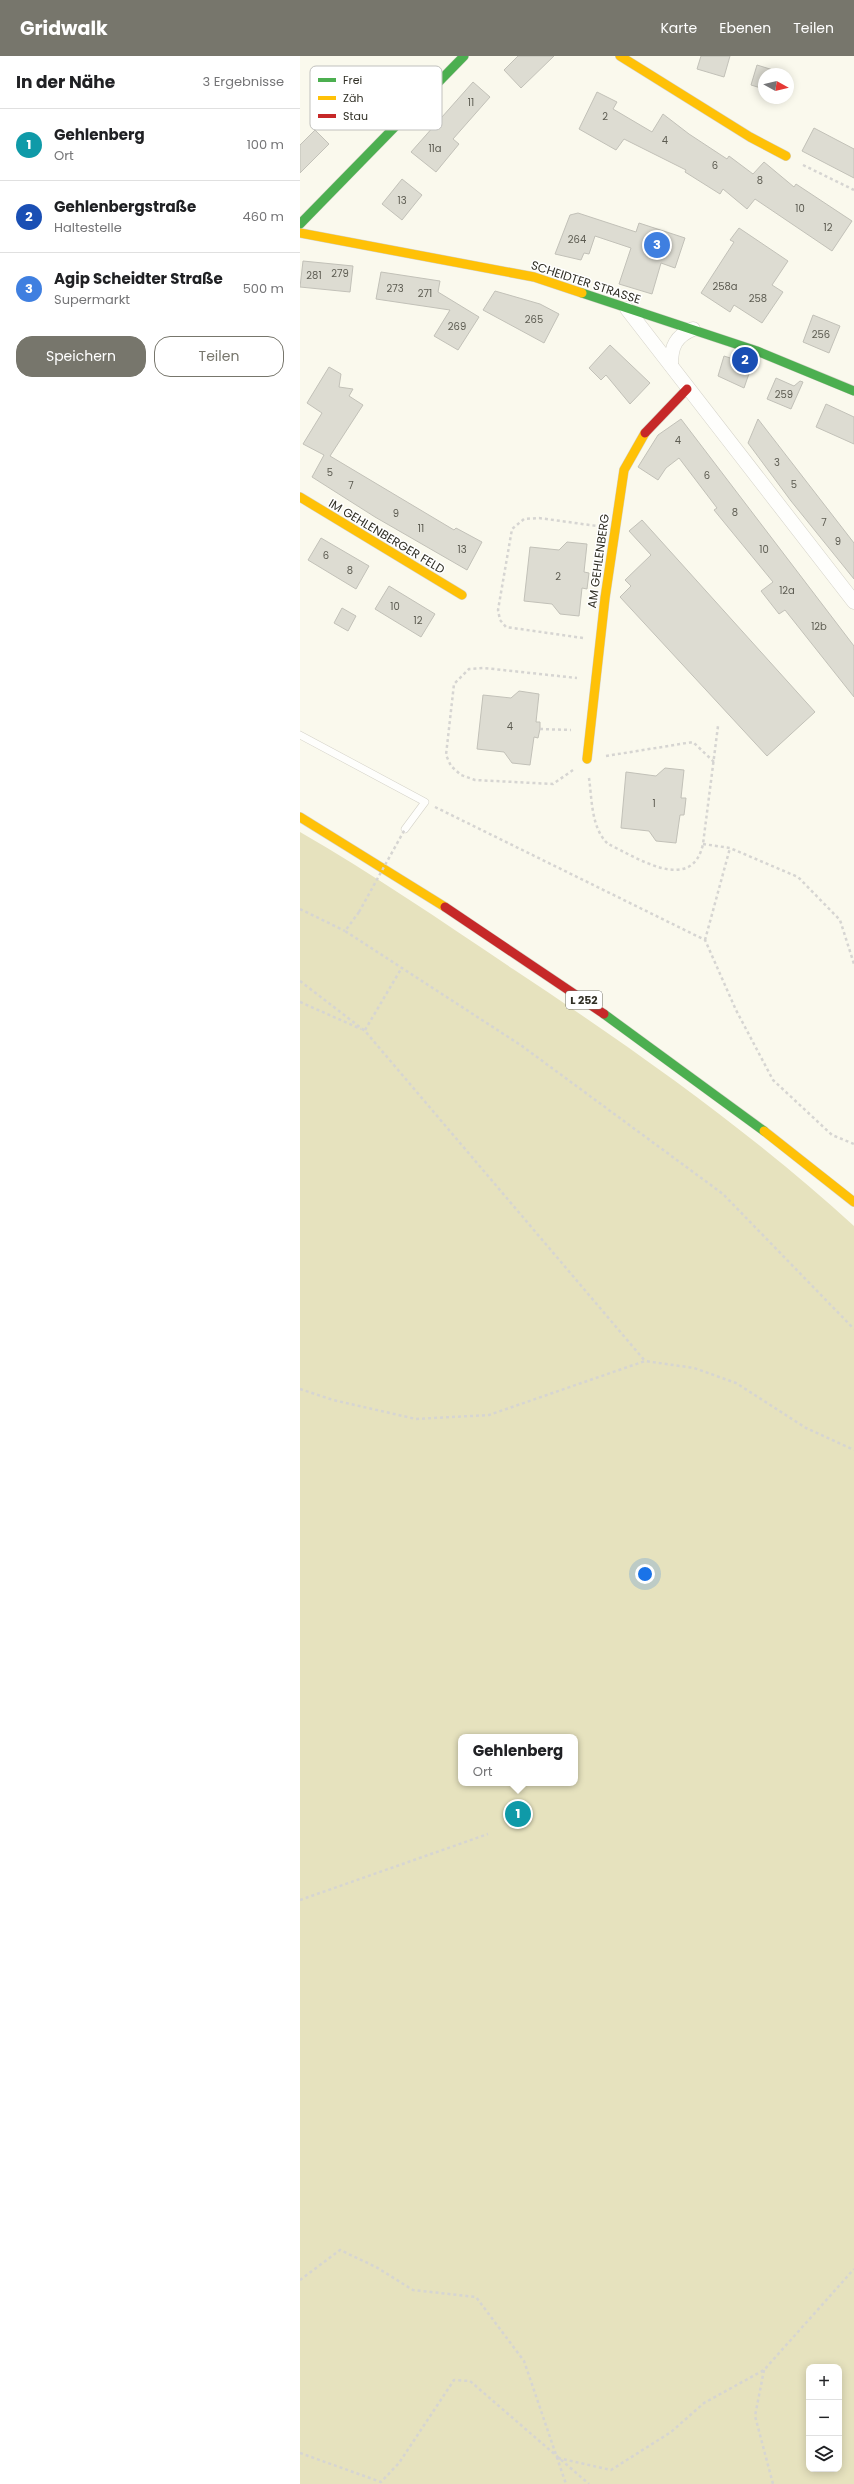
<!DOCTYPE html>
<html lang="de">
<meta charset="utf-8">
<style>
:root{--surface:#fff;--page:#f2f2f2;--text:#202124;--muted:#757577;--line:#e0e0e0;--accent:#77766c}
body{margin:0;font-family:Poppins,sans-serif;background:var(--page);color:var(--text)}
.controls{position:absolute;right:12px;bottom:12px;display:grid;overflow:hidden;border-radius:8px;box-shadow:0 2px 10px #0003}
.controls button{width:36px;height:36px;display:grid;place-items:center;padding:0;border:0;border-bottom:1px solid var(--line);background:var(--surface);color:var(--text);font:20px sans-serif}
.compass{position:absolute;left:458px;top:12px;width:36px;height:36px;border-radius:50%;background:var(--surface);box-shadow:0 2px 10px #0003;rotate:98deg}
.you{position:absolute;left:345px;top:1518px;width:14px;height:14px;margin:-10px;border:3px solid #fff;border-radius:50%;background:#1a73e8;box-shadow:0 0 0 6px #1a73e833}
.badge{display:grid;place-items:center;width:26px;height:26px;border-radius:50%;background:var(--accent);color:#fff;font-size:13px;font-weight:700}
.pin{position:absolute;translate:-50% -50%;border:2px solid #fff;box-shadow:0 1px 4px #0006}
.popup{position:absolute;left:158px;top:1678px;width:120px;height:52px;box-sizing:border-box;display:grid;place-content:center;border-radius:8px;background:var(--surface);filter:drop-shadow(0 1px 3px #0005);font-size:13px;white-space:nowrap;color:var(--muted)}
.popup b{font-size:15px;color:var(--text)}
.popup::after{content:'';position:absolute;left:50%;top:100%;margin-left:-8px;border:8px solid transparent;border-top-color:var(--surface)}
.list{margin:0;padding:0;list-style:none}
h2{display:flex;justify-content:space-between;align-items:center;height:52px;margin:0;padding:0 16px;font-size:17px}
h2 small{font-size:13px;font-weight:400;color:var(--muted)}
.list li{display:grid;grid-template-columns:26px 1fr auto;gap:12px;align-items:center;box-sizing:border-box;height:72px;padding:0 16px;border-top:1px solid var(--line)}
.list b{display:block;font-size:15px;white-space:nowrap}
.list p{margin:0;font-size:13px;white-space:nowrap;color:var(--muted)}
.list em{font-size:13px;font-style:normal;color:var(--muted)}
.actions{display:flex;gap:8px;padding:12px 16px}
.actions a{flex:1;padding:9px 0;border:1px solid var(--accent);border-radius:16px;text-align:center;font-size:14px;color:var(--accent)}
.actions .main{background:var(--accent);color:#fff}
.icon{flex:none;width:22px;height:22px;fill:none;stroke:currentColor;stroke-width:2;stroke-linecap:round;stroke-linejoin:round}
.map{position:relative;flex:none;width:554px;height:2428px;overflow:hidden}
header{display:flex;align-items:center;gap:24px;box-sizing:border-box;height:56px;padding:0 20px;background:var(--accent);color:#fff}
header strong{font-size:19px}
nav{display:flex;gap:22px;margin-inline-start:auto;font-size:14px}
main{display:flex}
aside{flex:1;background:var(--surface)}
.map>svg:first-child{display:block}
</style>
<header>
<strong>Gridwalk</strong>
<nav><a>Karte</a><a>Ebenen</a><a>Teilen</a></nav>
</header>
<main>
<aside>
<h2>In der Nähe<small>3 Ergebnisse</small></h2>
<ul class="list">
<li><span class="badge" style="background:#0f9aa8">1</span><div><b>Gehlenberg</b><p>Ort</p></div><em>100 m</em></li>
<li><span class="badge" style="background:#1a4fb4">2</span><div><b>Gehlenbergstraße</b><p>Haltestelle</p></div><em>460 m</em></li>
<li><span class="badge" style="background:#3f7fe0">3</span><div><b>Agip Scheidter Straße</b><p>Supermarkt</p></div><em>500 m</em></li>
</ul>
<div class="actions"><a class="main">Speichern</a><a>Teilen</a></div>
</aside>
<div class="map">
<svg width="554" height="2428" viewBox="0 0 554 2428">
<rect width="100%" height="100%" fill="#faf9ed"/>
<path fill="#e6e2be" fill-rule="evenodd" d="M0 776C73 818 143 866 213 913 332 992 449 1074 554 1170V2428H0ZM161 1681H275V1727H161ZM509 2311H539V2413H509Z"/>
<g fill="#dddcd2" stroke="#c2c1b8">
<polygon points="218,0 254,0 221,32 204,14"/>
<polygon points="401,0 430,0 424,21 397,13"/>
<polygon points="457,9 486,18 464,18 464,33 451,29"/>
<polygon points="71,13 89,31 69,53 50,35"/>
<polygon points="173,26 190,41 153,83 159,88 136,116 111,96"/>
<polygon points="297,36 317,46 313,53 352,76 363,58 389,78 427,103 429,100 453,118 464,106 494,131 496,128 552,165 532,195 455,143 447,153 423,133 420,138 385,116 386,114 324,83 316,94 279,73"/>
<polygon points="514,72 554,93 554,122 502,95"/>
<polygon points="15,74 29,88 0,117 0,89"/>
<polygon points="102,123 122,139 102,164 82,148"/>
<polygon points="278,157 336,176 339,167 385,182 375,212 361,207 352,238 319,228 331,192 295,180 289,198 284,197 281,204 255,198 270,159"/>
<polygon points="439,172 488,205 472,229 483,236 462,267 434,249 430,256 401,237 434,186 430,184"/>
<polygon points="3,205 53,210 50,236 0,231"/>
<polygon points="81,216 140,225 138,236 179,261 158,294 134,280 150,254 76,243"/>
<polygon points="195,235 240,248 259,258 244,287 183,254"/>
<polygon points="513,259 540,270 529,297 503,286"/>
<polygon points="310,289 350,327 330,348 306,319 301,324 289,312"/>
<polygon points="424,300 452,309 444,332 418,320"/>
<polygon points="29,311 41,318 39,331 53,333 49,340 63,349 30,400 154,474 156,472 182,486 167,514 75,461 12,421 24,399 3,388 22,357 7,347"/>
<polygon points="476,322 494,330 500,325 503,326 491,353 467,343"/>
<polygon points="526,348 554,361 554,388 516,371"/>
<polygon points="381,363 554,590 554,641 485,554 479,558 461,535 473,526 414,454 417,452 379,402 366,412 358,424 338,411 358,379"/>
<polygon points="458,363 554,487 554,523 491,445 448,387"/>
<polygon points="342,464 515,656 467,700 320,541 331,530 325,524 351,499 329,475"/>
<polygon points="21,482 69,510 56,533 8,504"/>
<polygon points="267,486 287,488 284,516 289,517 287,533 282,532 279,560 260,558 252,548 224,545 230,491 259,494"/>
<polygon points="89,530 135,558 121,581 75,553"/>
<polygon points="42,552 56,560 48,575 34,567"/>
<polygon points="219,635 239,638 236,666 240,666 240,673 238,682 234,681 230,709 212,707 204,696 177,693 183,639 211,642"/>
<polygon points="365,712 384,714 381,742 386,742 385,751 384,759 380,759 376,787 356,785 349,775 321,772 326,716 356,720"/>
</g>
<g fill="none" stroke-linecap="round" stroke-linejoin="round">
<g stroke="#d4d2c8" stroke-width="8">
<polyline id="lane" points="0,679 125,746 105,773"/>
</g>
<g stroke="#d4d2c8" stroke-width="15">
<g id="street">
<polyline points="327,253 554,546"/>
<path d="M371 309C371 290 376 280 393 273"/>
</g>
</g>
<g stroke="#d4d2c8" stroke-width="10">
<g id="fast">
<polyline points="0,168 164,0"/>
<polyline points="282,237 457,295 554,335"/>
<polyline points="304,958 464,1075"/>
</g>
</g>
<g stroke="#d4d2c8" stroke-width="10">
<g id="slow">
<polyline points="320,0 450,81 486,100"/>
<polyline points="0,177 234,221 282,237"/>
<polyline points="0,441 162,539"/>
<polyline points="287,703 305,542 324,414 345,377"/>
<polyline points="0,761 145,851"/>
<polyline points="464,1075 554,1146"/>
</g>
</g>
<g stroke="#d4d2c8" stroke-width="10">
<g id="jam">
<polyline points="345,377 387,333"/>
<polyline points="145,851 304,958"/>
</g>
</g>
<g stroke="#d6d5d2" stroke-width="2.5" stroke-dasharray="3 3" stroke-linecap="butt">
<polyline points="503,109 554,134"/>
<polyline points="283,582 206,571 200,564 198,554 212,473 224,463 239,462 297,470"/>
<polyline points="240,673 271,674"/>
<polyline points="306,700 393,686 414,706"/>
<polyline points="273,714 253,728 175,724 161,719 151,710 146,699 154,628 169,613 184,612 277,622"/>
<path d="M289 722C292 743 291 772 308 788 336 801 392 839 403 788L418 670"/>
<polyline points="135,751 405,884 436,954 473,1024 532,1079 554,1088"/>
<polyline points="403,788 430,792 498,821 540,864 554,908"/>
<polyline points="0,853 45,875"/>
<polyline points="59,856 45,875 222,990 423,1138 554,1273"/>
<polyline points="405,884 430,792"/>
<polyline points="0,925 65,975 345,1305"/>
<polyline points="0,946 61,973"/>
<polyline points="65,974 101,913"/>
<polyline points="0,1333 33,1344 116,1363 189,1359 345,1305 394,1312 436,1327 506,1372 554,1394"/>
<polyline points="0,1844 188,1778"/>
<polyline points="0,2224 40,2194 76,2211 113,2234 176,2241 224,2305 266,2428"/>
<polyline points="464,2314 455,2360 473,2428"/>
<polyline points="0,2397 81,2426 99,2407 154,2324 170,2325 289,2428"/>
<polyline points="258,2402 311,2414 371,2376 404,2347 464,2314 554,2213"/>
</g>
<use href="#lane" stroke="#fefefc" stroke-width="7"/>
<use href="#street" stroke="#fefefc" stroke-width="14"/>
<use href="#fast" stroke="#4caf50" stroke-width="9"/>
<use href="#slow" stroke="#ffc107" stroke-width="9"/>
<use href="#jam" stroke="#c62828" stroke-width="9"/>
<polyline stroke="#d6d5d2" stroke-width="2.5" stroke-dasharray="3 3" stroke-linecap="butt" points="59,856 105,773"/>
</g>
<g text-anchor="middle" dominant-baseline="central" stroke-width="3" stroke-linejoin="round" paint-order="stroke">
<g font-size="10" fill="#5c5b51">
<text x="171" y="46">11</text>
<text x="305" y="60">2</text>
<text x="365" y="84">4</text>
<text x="135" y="92">11a</text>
<text x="415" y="109">6</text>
<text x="460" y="124">8</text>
<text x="102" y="144">13</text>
<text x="500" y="152">10</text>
<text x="528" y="171">12</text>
<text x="277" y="183">264</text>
<text x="40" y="217">279</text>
<text x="14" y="219">281</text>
<text x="425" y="230">258a</text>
<text x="95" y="232">273</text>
<text x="125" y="237">271</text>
<text x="458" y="242">258</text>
<text x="234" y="263">265</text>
<text x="157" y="270">269</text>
<text x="521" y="278">256</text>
<text x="484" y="338">259</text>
<text x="378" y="384">4</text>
<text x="477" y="406">3</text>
<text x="30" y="416">5</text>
<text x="407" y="419">6</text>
<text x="494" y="428">5</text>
<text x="51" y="429">7</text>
<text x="435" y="456">8</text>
<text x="96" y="457">9</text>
<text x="524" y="466">7</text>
<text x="121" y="472">11</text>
<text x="538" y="485">9</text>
<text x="162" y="493">13</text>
<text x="464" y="493">10</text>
<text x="26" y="499">6</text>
<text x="50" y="514">8</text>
<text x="258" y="520">2</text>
<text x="487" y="534">12a</text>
<text x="95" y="550">10</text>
<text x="118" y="564">12</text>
<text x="519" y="570">12b</text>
<text x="210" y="670">4</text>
<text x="354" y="747">1</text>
</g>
<rect fill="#fff" stroke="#6f6e67" stroke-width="1" x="266" y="935" width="36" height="18" rx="3"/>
<g font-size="11" font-weight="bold" fill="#313026">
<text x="284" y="944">L 252</text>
</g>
<g font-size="12" fill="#313026" stroke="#fff">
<text transform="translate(286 226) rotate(18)">SCHEIDTER STRASSE</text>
<text transform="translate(87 480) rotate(31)">IM GEHLENBERGER FELD</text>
<text transform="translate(298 505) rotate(-82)">AM GEHLENBERG</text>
</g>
</g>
<rect x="10" y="10" width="132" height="64" rx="6" fill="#fff" stroke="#c1c1be" stroke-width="1"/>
<rect x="18" y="22" width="18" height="4" fill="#4caf50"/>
<rect x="18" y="40" width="18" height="4" fill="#ffc107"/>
<rect x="18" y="58" width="18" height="4" fill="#c62828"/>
<g font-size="11" fill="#313026">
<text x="43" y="28">Frei</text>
<text x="43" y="46">Zäh</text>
<text x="43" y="64">Stau</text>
</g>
</svg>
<div class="controls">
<button>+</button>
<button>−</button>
<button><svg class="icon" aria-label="layers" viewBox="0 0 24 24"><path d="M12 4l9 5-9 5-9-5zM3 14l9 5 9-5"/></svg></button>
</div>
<svg class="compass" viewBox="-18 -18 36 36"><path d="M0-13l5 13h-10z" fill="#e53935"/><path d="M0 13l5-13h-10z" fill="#757577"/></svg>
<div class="you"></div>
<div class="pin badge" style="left:218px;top:1758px;background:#0f9aa8">1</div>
<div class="popup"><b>Gehlenberg</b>Ort</div>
<div class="pin badge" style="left:445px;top:304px;background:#1a4fb4">2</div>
<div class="pin badge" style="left:357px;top:189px;background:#3f7fe0">3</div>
</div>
</main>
